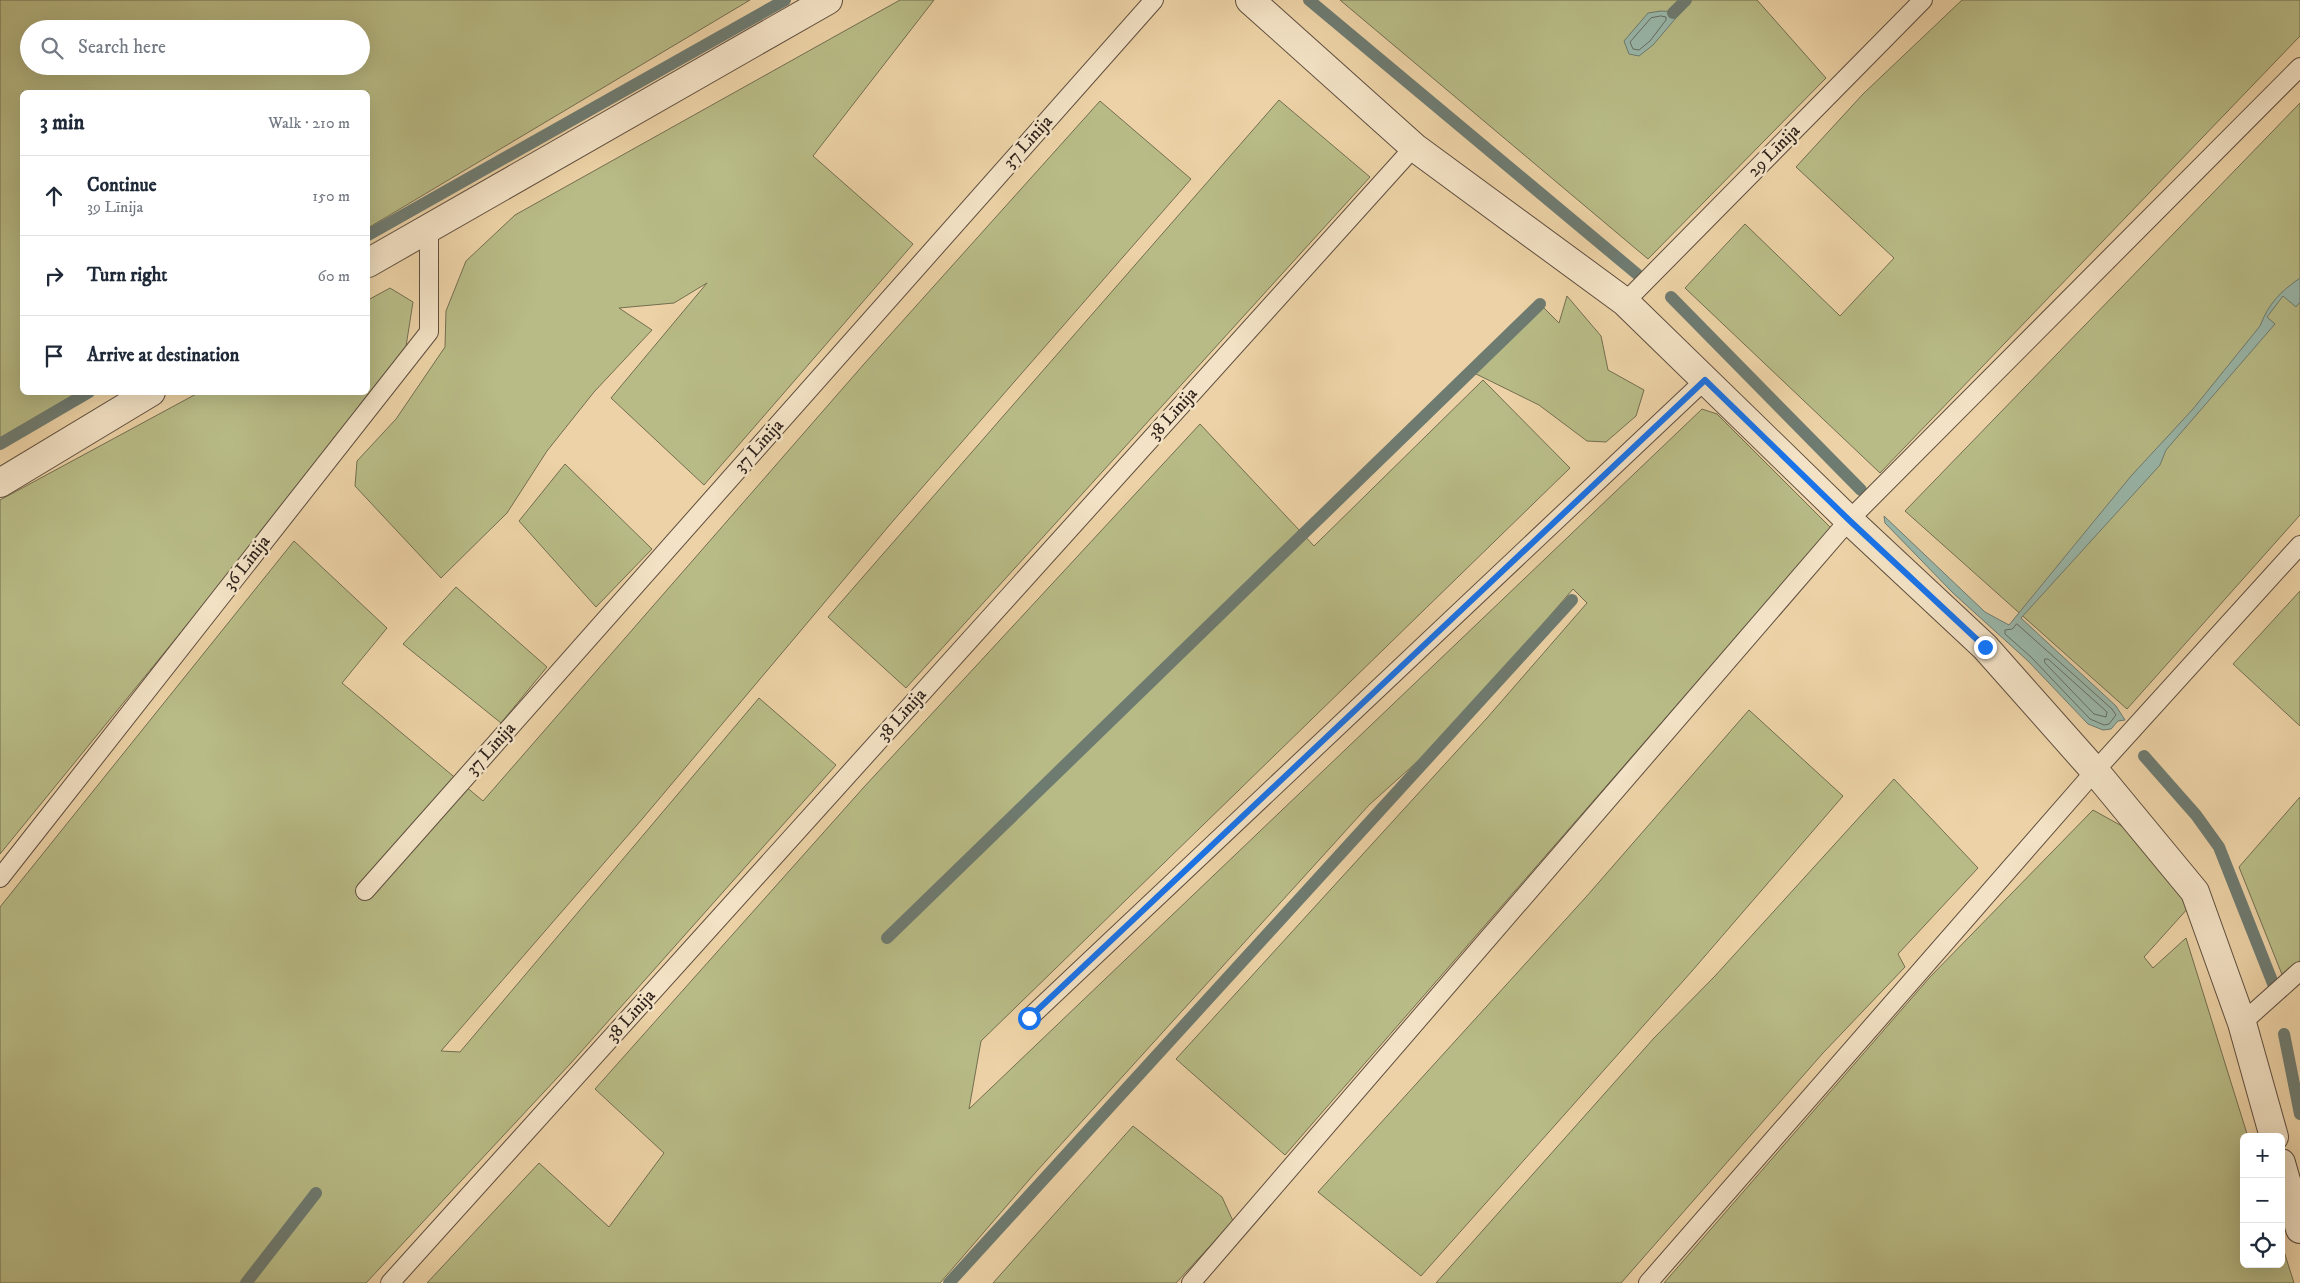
<!DOCTYPE html>
<meta charset="utf-8">
<style>
:root{--surface:#fff;--page:#f6f6f7;--text:#1f2937;--muted:#747a83;--line:#e0e1e3}
body{margin:0;font-family:"IM FELL DW Pica",serif;background:var(--page);color:var(--text)}
.controls{position:absolute;right:15px;bottom:15px;display:grid;overflow:hidden;border-radius:8px;box-shadow:0 5px 20px #0002}
.controls button{width:45px;height:45px;display:grid;place-items:center;padding:0;border:0;border-bottom:1px solid var(--line);background:var(--surface);color:var(--text);font:25px sans-serif}
.stop{position:absolute;width:15px;height:15px;margin:-11px;border:4px solid #1a73e8;border-radius:50%;background:#fff}
.stop.end{background:#1a73e8;border-color:#fff;box-shadow:0 1px 5px #0008}
.list{margin:0;padding:0;list-style:none}
h2{display:flex;justify-content:space-between;align-items:center;height:65px;margin:0;padding:0 20px;font-size:21px}
h2 small{font-size:16px;font-weight:400;color:var(--muted)}
.list li{display:grid;grid-template-columns:32px 1fr auto;gap:15px;align-items:center;box-sizing:border-box;height:80px;padding:0 20px;border-top:1px solid var(--line)}
.list b{display:block;font-size:19px;white-space:nowrap}
.list p{margin:0;font-size:16px;white-space:nowrap;color:var(--muted)}
.list em{font-size:16px;font-style:normal;color:var(--muted)}
.icon{flex:none;width:28px;height:28px;fill:none;stroke:currentColor;stroke-width:2;stroke-linecap:round;stroke-linejoin:round}
.map{position:relative;flex:none;width:2300px;height:1283px;overflow:hidden}
.search{position:absolute;background:var(--surface);box-shadow:0 5px 20px #0002;left:20px;top:20px;width:350px;height:55px;display:flex;align-items:center;gap:12px;box-sizing:border-box;padding:0 18px;border-radius:28px;color:var(--muted);font-size:19px}
.panel{position:absolute;background:var(--surface);box-shadow:0 5px 20px #0002;left:20px;top:90px;width:350px;height:305px;border-radius:8px}
.map>svg:first-child{display:block}
</style>
<div class="map">
<svg width="2300" height="1283" viewBox="0 0 2300 1283">
<rect width="100%" height="100%" fill="#ecd2a6"/>
<filter id="stains"><feTurbulence type="fractalNoise" baseFrequency=".004" numOctaves="4"/><feColorMatrix values="0 0 0 0 .2 0 0 0 0 .09 0 0 0 0 .02 0 0 0 .5 -.17"/></filter>
<radialGradient id="worn" r=".72"><stop offset=".6" stop-color="#630" stop-opacity="0"/><stop offset="1" stop-color="#630" stop-opacity=".3"/></radialGradient>
<g fill="#b8bb86" stroke="#736e50" fill-rule="evenodd">
<path d="M0 0H750L368 228V92H22V392L89 393 0 444ZM29 29H361V66H29Z"/>
<polygon points="900,0 934,0 813,156 913,244 704,485 611,398 707,283 674,303 619,308 652,330 594,392 547,451 507,513 441,578 355,486 357,461 396,419 445,347 446,311 466,261 515,215"/>
<polygon points="1340,0 1757,0 1826,78 1648,259"/>
<polygon points="1962,0 2300,0 2300,36 1880,473 1685,288 1745,224 1840,316 1894,258 1796,167 1863,94"/>
<polygon points="1279,100 1370,177 906,688 828,617"/>
<polygon points="1100,101 1191,179 893,521 643,818 441,1051 460,1052 759,698 836,765 571,1063 366,1283 0,1283 0,907 294,541 387,628 342,683 483,801 864,364"/>
<polygon points="2300,103 2300,515 2127,709 1905,511"/>
<polygon points="390,288 413,302 404,359 0,854 0,500 198,393 368,392 368,300"/>
<polygon points="1567,296 1601,336 1608,370 1644,390 1636,416 1606,442 1587,441 1539,405 1470,371 1540,304 1559,323"/>
<polygon points="1483,380 1570,468 981,1041 969,1109 1702,409 1717,414 1831,528 1285,1155 1176,1059 1487,718 1587,603 1573,589 1448,734 1369,805 1035,1173 940,1283 427,1283 539,1163 609,1227 664,1153 595,1089 864,787 1200,424 1314,546"/>
<polygon points="565,464 652,549 596,607 519,521"/>
<polygon points="456,587 547,667 501,723 403,644"/>
<polygon points="2300,591 2300,726 2233,664"/>
<polygon points="1749,710 1843,796 1692,971 1421,1276 1318,1192 1586,897"/>
<polygon points="1894,779 1978,868 1898,954 1905,967 1823,1053 1621,1283 1436,1283 1654,1038 1715,976"/>
<polygon points="2300,797 2300,961 2283,977 2239,867"/>
<polygon points="2093,810 2129,830 2177,884 2189,907 2144,957 2153,968 2186,938 2248,1137 2244,1137 2244,1264 2281,1264 2281,1242 2294,1283 1664,1283 1930,977"/>
<polygon points="1133,1126 1222,1197 1233,1221 1176,1283 993,1283"/>
</g>
<g fill="#99b7aa" stroke="#6e7b71">
<polygon points="1661,11 1681,12 1653,45 1639,56 1629,54 1624,41 1648,13"/>
<path d="M2300 278V302L2296 307 2283 296 2267 317 2275 324 2166 450 2160 465 2021 618 2116 706 2125 720 2118 721 2111 729 2103 730 2088 724 2028 661 1953 593 1885 523 1884 516 1985 612 2009 625 2131 476 2193 409 2260 326C2269 303 2280 292 2300 278Z"/>
</g>
<g fill="none" stroke-linecap="round" stroke-linejoin="round">
<g stroke="#646c62" stroke-width="1">
<polygon points="1661,16 1666,17 1666,20 1650,41 1639,50 1633,49 1630,42 1651,18"/>
<polygon points="2017,624 2112,709 2116,715 2109,724 2104,725 2090,719 2031,657 2005,634 2005,630 2012,629"/>
<polygon points="2045,659 2048,659 2107,712 2106,717 2094,714 2045,663"/>
</g>
<g stroke="#6e7b71" stroke-width="12">
<polyline points="1309,0 1637,274"/>
<polyline points="1673,13 1686,0"/>
<polyline points="368,235 785,0"/>
<polyline points="1671,297 1861,490"/>
<polyline points="0,444 89,392"/>
<polyline points="2144,756 2196,815 2219,847 2274,986"/>
<polyline points="887,938 1540,304"/>
<polyline points="2284,1034 2300,1114"/>
<polyline points="246,1283 316,1193"/>
<polyline points="949,1283 1572,600"/>
</g>
<g stroke="#5e4d3e" stroke-width="20">
<g id="lane">
<polyline points="1625,302 1923,0"/>
<polyline points="0,878 429,332 429,226"/>
<polyline points="365,891 1154,0"/>
<polyline points="1029,1018 1705,380"/>
<polyline points="2242,1023 2300,971"/>
<polyline points="390,1283 1414,147"/>
<polyline points="1191,1283 1849,520 2300,67"/>
<polyline points="1648,1283 2095,771 2300,545"/>
</g>
</g>
<g stroke="#5e4d3e" stroke-width="30">
<g id="street">
<polyline points="1250,0 1414,147 1625,302 1849,520 1985,647 2095,771 2195,892 2242,1023 2274,1137"/>
<polyline points="368,263 828,0"/>
<polyline points="0,483 151,392"/>
<polyline points="2281,1163 2300,1229"/>
</g>
</g>
<use href="#lane" stroke="#f3e2c5" stroke-width="18"/>
<use href="#street" stroke="#f3e2c5" stroke-width="28"/>
</g>
<g fill="none" stroke-linecap="round" stroke-linejoin="round">
<polyline stroke="#1a73e8" stroke-width="6" points="1029,1018 1705,380 1849,520 1985,647"/>
</g>
<g text-anchor="middle" dominant-baseline="central" stroke-width="5" stroke-linejoin="round" paint-order="stroke">
<g font-size="18" fill="#2e211b" stroke="#f3e2c5">
<text transform="translate(1028 142) rotate(-48)">37 Līnija</text>
<text transform="translate(1774 151) rotate(-45)">29 Līnija</text>
<text transform="translate(1173 414) rotate(-48)">38 Līnija</text>
<text transform="translate(759 446) rotate(-48)">37 Līnija</text>
<text transform="translate(247 563) rotate(-52)">36 Līnija</text>
<text transform="translate(902 715) rotate(-48)">38 Līnija</text>
<text transform="translate(491 749) rotate(-48)">37 Līnija</text>
<text transform="translate(631 1016) rotate(-48)">38 Līnija</text>
</g>
</g>
<rect width="100%" height="100%" filter="url(#stains)"/>
<rect width="100%" height="100%" fill="url(#worn)"/>
</svg>
<div class="controls">
<button>+</button>
<button>−</button>
<button><svg class="icon" aria-label="locate" viewBox="0 0 24 24"><circle cx="12" cy="12" r="6"/><path d="M12 2v4M12 18v4M2 12h4M18 12h4"/></svg></button>
</div>
<div class="stop" style="left:1029px;top:1018px"></div>
<div class="stop end" style="left:1985px;top:647px"></div>
<div class="search"><svg class="icon" aria-label="search" viewBox="0 0 24 24"><circle cx="10" cy="10" r="6"/><path d="M15 15l6 6"/></svg>Search here</div>
<section class="panel">
<h2>3 min<small>Walk · 210 m</small></h2>
<ul class="list">
<li><svg class="icon" aria-label="ahead" viewBox="0 0 24 24"><path d="M12 20V5M6 11l6-6 6 6"/></svg><div><b>Continue</b><p>39 Līnija</p></div><em>150 m</em></li>
<li><svg class="icon" aria-label="right" viewBox="0 0 24 24"><path d="M7 20v-9h11M14 6l5 5-5 5"/></svg><div><b>Turn right</b></div><em>60 m</em></li>
<li><svg class="icon" aria-label="arrive" viewBox="0 0 24 24"><path d="M6 21V4h12l-3 4 3 4H6"/></svg><div><b>Arrive at destination</b></div></li>
</ul>
</section>
</div>
